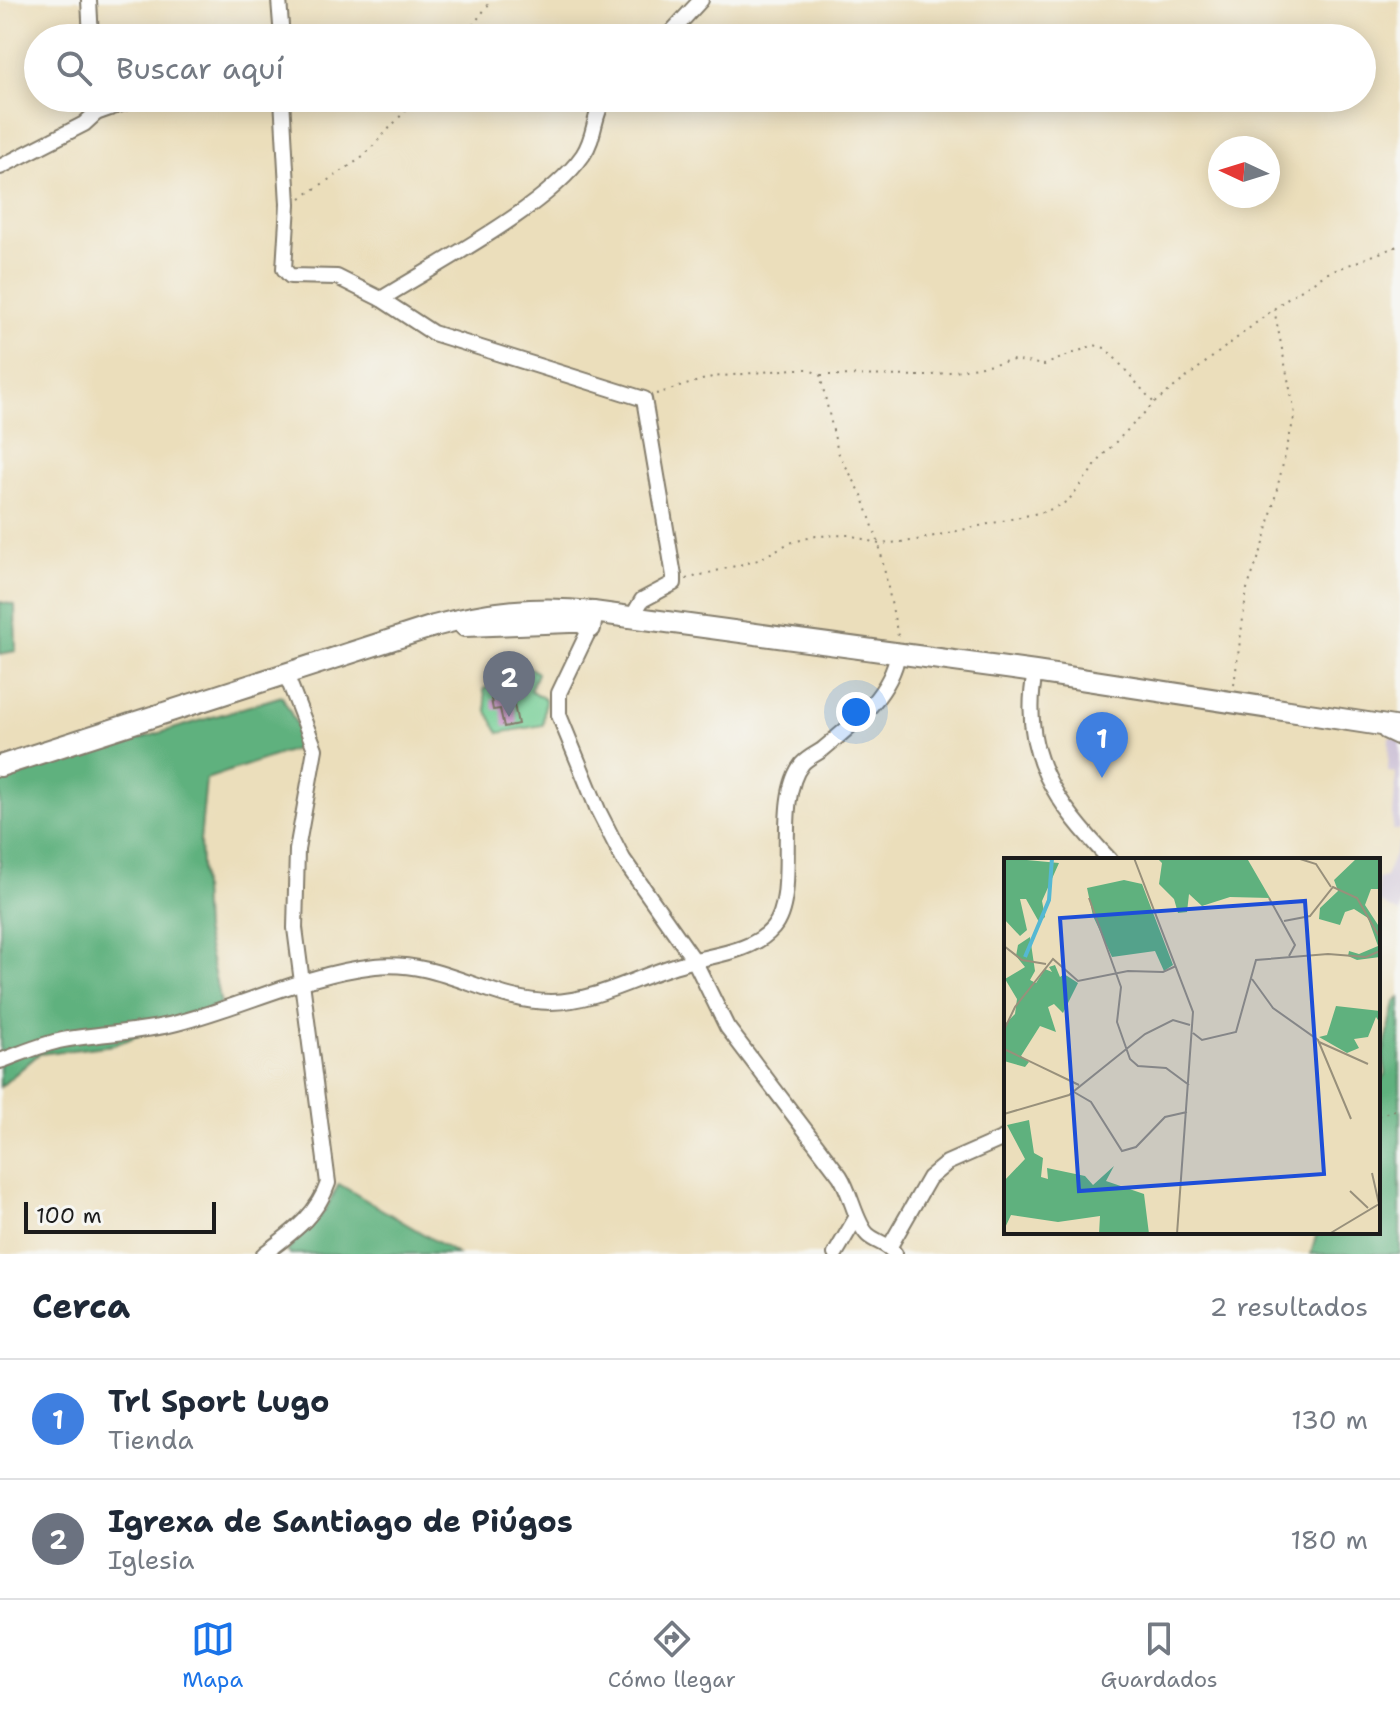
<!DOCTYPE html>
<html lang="es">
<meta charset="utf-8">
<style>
:root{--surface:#fff;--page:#f2f2f3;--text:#1f2937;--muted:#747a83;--line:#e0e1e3;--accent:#1a73e8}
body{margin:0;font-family:"Shantell Sans",sans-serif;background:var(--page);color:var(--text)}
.compass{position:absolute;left:1208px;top:136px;width:72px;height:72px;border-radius:50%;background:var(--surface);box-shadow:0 4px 20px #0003;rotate:274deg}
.scale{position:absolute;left:24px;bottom:20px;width:192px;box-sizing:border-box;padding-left:8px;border:4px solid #1c1c1c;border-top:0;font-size:22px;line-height:28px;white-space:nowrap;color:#1c1c1c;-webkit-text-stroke:6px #f6f6f2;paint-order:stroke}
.you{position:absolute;left:856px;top:712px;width:28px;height:28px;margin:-20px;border:6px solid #fff;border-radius:50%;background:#1a73e8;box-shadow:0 0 0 12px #1a73e833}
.badge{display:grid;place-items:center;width:52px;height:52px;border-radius:50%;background:var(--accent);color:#fff;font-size:26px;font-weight:700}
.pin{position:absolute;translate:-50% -66px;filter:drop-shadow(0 2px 4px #0008)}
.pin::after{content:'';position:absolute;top:42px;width:28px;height:24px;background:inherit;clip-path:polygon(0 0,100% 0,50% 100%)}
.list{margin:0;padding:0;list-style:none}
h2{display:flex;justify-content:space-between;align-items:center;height:104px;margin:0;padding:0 32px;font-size:34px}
h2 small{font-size:26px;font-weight:400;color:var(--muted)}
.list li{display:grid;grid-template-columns:52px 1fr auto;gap:24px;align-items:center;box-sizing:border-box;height:120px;padding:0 32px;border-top:2px solid var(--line)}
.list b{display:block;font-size:30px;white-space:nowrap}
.list p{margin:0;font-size:26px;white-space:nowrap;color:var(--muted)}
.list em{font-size:26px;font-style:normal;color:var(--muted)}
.icon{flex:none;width:44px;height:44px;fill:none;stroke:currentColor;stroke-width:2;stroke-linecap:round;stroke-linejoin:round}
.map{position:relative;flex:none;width:1400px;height:1254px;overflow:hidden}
.search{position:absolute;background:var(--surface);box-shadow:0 4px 20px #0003;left:24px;right:24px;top:24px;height:88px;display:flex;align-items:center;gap:20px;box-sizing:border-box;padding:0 28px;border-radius:44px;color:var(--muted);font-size:30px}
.sheet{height:344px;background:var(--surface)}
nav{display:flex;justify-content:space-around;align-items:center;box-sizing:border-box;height:112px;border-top:2px solid var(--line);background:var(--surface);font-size:22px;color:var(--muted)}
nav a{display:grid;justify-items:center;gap:4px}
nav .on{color:var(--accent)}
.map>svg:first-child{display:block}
</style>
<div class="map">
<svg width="1400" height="1254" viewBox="0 0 1400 1254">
<rect width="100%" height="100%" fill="#f6f6f2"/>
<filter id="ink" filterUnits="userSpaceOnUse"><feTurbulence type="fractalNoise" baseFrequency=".0125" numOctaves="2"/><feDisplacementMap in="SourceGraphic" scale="16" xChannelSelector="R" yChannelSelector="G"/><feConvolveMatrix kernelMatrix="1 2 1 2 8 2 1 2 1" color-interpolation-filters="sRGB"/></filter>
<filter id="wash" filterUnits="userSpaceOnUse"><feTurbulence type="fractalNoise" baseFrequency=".006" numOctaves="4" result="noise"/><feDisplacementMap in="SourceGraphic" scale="32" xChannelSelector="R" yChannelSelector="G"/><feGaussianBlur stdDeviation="1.8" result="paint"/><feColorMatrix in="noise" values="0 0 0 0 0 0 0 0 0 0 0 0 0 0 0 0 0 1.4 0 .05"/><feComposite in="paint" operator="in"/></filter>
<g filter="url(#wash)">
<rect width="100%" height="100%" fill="#ebdebb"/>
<g fill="#cbbfd5">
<polygon points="1389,737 1400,738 1400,830 1392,830 1396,773 1388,772"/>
<polygon points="1400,840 1400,913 1378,902 1378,879 1385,877"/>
</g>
<polygon fill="#74ce95" stroke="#487558" stroke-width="2" points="524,663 537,673 530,690 545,699 543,725 499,733 487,711 484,689 499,683 498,671"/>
<g fill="#5fb17e" stroke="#3e664d" stroke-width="2">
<polygon points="0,602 15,605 16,651 0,654"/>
<polygon points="282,696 307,745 206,779 200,842 204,930 221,1004 114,1045 39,1054 0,1087 0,781"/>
<polygon points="1400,998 1400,1254 1311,1254 1317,1232 1378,1232 1378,1086 1386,1074 1383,1055 1395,1002"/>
<polygon points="339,1184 457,1254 290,1254 287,1251 325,1210"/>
</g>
<g id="blocks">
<polygon fill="#c991c7" points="512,695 518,724 504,727 500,709 493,710 491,699"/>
</g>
</g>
<g filter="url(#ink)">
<use href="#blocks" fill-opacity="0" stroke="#847d6c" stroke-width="2"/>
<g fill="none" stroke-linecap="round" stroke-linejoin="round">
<g stroke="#847d6c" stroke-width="11">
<polyline id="service" points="1383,734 1400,742"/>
</g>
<g stroke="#847d6c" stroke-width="18">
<g id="minor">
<polyline points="89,0 91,38"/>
<polyline points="279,0 282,38"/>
<polyline points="666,38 701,0"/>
<polyline points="92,98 96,113"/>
<polyline points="282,98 288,204 284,269 290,276 337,277 381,299 433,333 644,399 674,576 674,583 642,600 632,617"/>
<polyline points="0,167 84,124 96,113 138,98"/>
<path d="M381 299C437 264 547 207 583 155 596 136 593 114 605 98"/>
<path d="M590 628 559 693V715L598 810 623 859 694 960 727 1027 840 1176C851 1193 856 1224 868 1235 877 1243 888 1243 895 1254"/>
<path d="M1035 672C1019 754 1057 804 1110 860"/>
<path d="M0 1061C20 1054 42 1044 63 1040 101 1033 139 1033 177 1023 244 1006 305 974 375 966 442 959 489 1002 551 1002 599 1001 639 975 684 963 712 955 753 952 773 928 801 895 772 801 802 764 807 758 816 754 822 750 854 723 891 695 898 653"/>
<polyline points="890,1246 929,1178 947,1163 1006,1137"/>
<path d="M264 1254C291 1233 317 1216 328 1183L295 928 297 850 315 749 286 674"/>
<polyline points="835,1254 856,1218"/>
</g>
</g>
<g stroke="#847d6c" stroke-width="24">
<g id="secondary">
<polyline points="465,626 570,622 581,622 590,628 593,612"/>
<path d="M0 766 434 626C488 611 537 606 593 612L1035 672 1400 728"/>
</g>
</g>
<g stroke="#847d6c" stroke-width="2" stroke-dasharray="2 6" stroke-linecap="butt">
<polyline points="463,38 492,0"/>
<polyline points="301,198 363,157 417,98"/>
<polyline points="821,375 928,376 1014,360 1044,365 1094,345 1105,348 1114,357 1154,403"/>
<polyline points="656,394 712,377 794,369 808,369 820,375 838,452 862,495 879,544 898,636"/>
<polyline points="686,579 758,560 789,543 816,536 850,535 879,544 912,541 1047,511 1068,501 1105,453 1154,403 1289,297 1328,273 1400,245"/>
<polyline points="1234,685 1247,589 1264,543 1295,414 1274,309"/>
<polyline points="1378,1116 1400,1108"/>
</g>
<use href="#service" stroke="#fff" stroke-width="7"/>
<use href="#minor" stroke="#fff" stroke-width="14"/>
<use href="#secondary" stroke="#fff" stroke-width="20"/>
</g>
</g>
<g transform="translate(1004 858)">
<rect width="376" height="376" fill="#ebdebb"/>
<path d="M0 0 55 5 38 43 41 59 35 64 22 41H16L23 72 16 78 0 61ZM153 0H249L244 2 266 40 226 39 198 48 185 36 183 54 174 55 170 41 155 26 158 5ZM353 0H376V31H367L361 47 376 70V99L353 102 344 98 345 93 355 96 374 88 364 60 350 51 341 54 336 67 315 61 316 50 334 33 330 22ZM120 22 138 26 169 107 160 113 151 93 108 99 89 58 83 30ZM26 79 31 113 26 122 32 125 41 111 48 114 45 109 51 107 56 119 60 116 74 125 59 155 50 146 44 149 52 174 36 168 17 198 25 204 21 209 0 203V167L11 156 13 141 1 121 21 109 12 98 14 87ZM332 148 376 153V165L372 159 364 179 350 181 355 190 343 195 315 179 323 177ZM25 262 30 295 39 300 37 319 44 321 43 310 81 318 89 327 110 308 102 323 140 336 145 376H95L96 358 54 364 7 357 0 372V323L21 301 3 267Z" fill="#5fb17e"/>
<path fill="none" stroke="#55b8d3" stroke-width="4" d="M21 99 45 42 48 0"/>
<path fill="none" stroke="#98907b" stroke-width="2" d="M130 0 189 154 173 376M293 0 312 6 327 29M85 40 117 129 113 164 126 201 134 208 162 210 185 227M265 40 291 87 285 98M280 63 306 58 329 29 353 40 376 80M0 88 18 102 42 106M248 121 269 150 314 182 347 261M0 172 11 149 49 101 74 123 124 113 159 114 172 108M189 175 198 182 232 174 252 102 324 96 362 99 376 93M315 184 364 206M0 191 75 227M70 234 87 244 118 293 132 289 161 259 183 254M0 256 65 237 141 176 169 162 186 167M346 333 364 350M325 376 375 346 368 315"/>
<path fill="#1d4ed8" fill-opacity="0.15" stroke="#1d4ed8" stroke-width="4" d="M301 43 320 316 75 333 56 60Z"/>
<rect width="376" height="376" fill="none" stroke="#1c1c1c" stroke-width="4"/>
</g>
</svg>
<svg class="compass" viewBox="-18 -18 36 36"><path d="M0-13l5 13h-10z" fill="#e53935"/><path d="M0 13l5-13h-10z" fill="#747a83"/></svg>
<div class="scale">100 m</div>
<div class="you"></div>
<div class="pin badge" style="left:1102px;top:778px;background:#3f7fe0">1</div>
<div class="pin badge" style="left:509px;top:717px;background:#6b7280">2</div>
<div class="search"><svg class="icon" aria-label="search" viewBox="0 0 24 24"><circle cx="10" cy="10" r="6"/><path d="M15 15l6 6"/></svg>Buscar aquí</div>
</div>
<section class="sheet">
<h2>Cerca<small>2 resultados</small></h2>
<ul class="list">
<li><span class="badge" style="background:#3f7fe0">1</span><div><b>Trl Sport Lugo</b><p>Tienda</p></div><em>130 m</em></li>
<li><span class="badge" style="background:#6b7280">2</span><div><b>Igrexa de Santiago de Piúgos</b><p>Iglesia</p></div><em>180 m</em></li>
</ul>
</section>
<nav>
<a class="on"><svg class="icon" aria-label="map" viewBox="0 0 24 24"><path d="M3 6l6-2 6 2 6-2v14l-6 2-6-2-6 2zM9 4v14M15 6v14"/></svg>Mapa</a>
<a><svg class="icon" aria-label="directions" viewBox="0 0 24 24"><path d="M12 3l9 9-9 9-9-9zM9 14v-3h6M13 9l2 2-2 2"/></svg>Cómo llegar</a>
<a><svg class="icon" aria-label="saved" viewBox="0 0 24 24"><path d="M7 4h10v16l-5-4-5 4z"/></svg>Guardados</a>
</nav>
